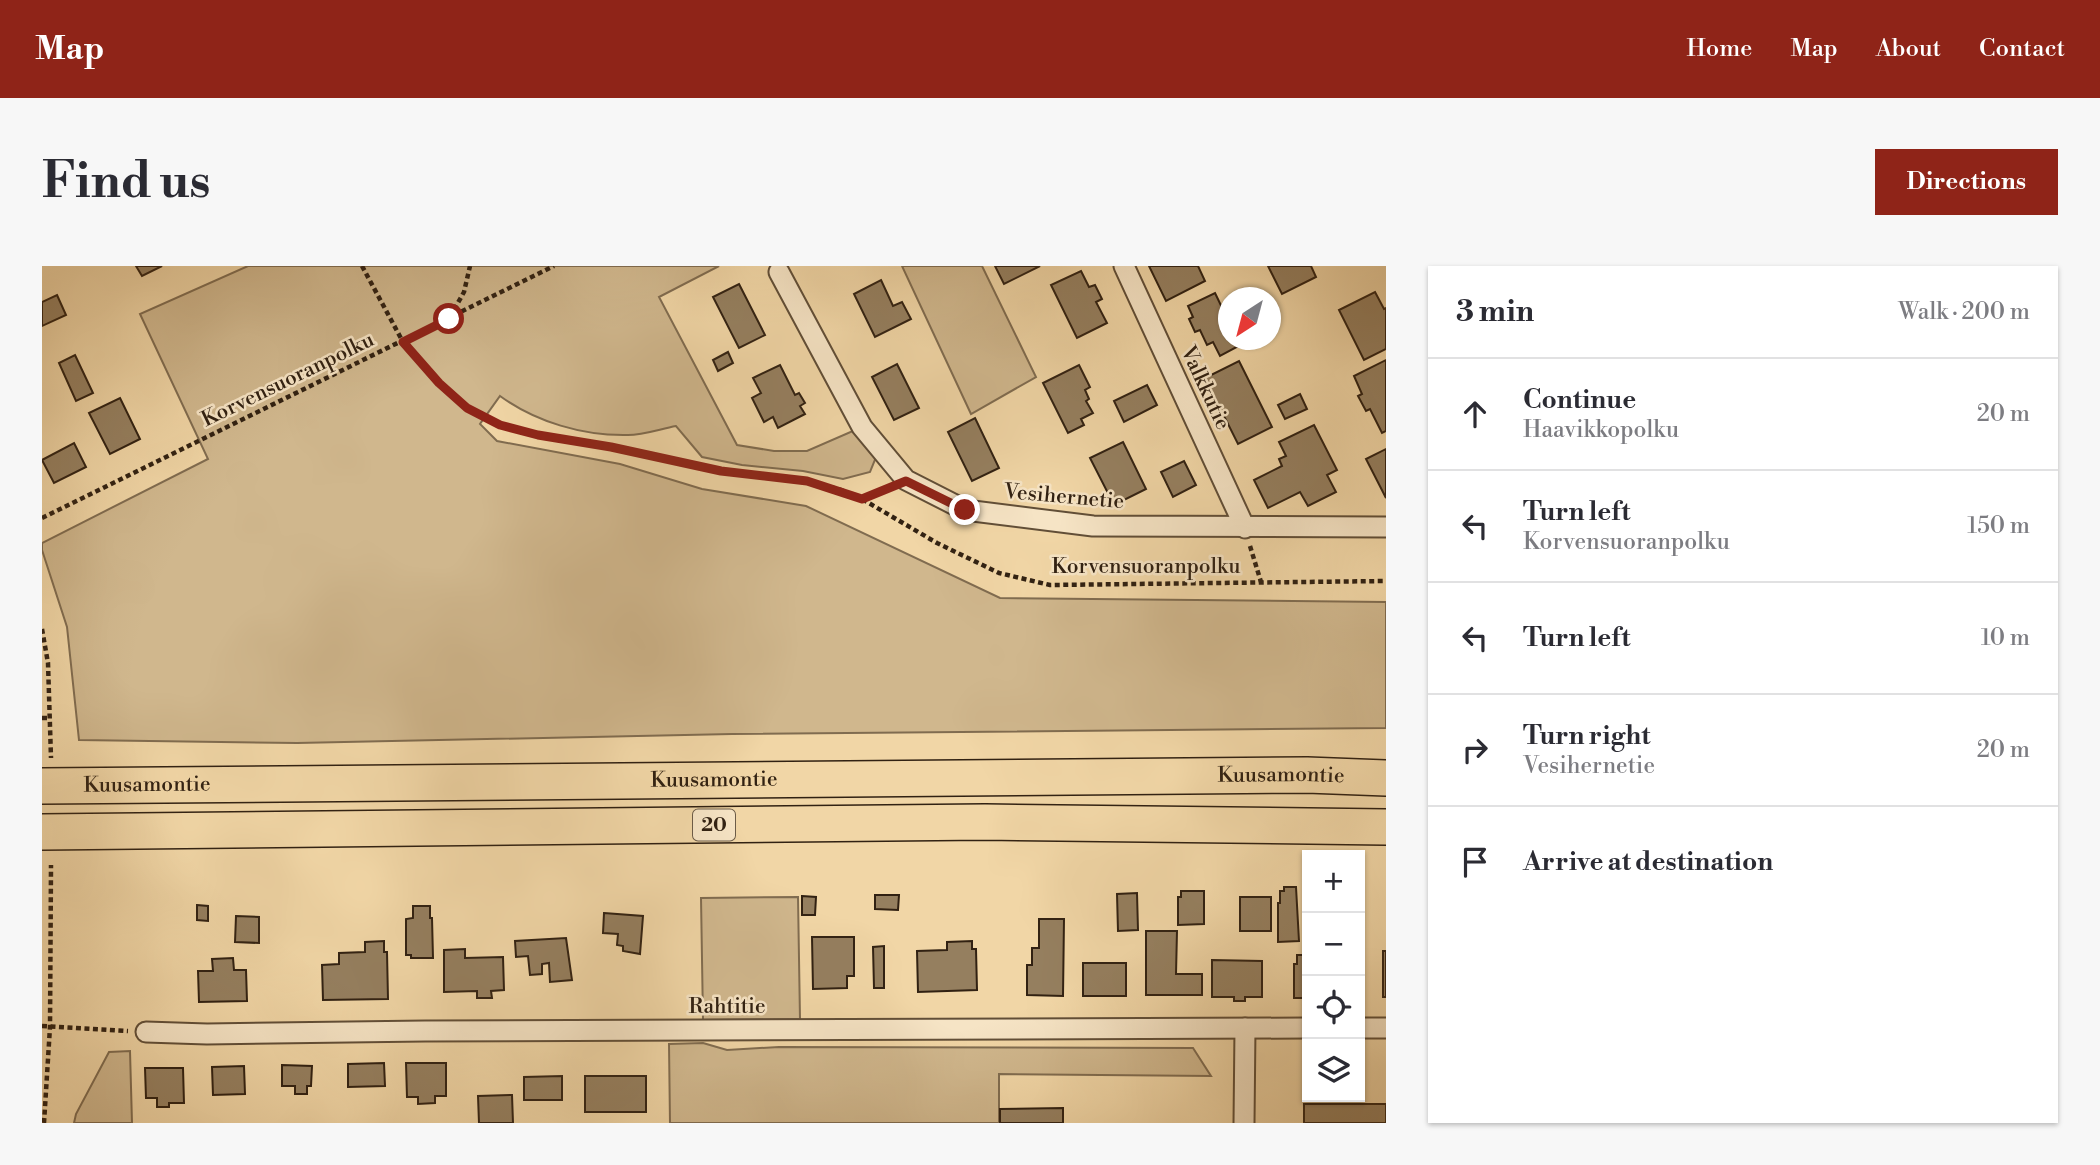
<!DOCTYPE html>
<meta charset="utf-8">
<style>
:root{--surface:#fff;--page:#f7f7f7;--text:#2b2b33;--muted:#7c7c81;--line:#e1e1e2;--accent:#8f2418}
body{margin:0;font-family:"Libre Bodoni",serif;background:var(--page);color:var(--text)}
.controls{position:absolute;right:21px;bottom:21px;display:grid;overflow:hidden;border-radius:0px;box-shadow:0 2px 5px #0004}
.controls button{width:63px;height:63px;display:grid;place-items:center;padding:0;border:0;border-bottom:2px solid var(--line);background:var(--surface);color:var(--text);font:35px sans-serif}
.compass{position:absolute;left:1176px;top:21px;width:63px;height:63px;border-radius:50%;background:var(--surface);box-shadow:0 2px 5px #0004;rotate:216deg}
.stop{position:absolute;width:21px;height:21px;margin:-16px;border:5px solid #8f2418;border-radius:50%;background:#fff}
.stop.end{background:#8f2418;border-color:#fff;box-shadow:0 2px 7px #0008}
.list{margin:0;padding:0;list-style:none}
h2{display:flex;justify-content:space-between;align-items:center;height:91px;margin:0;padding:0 28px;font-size:30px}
h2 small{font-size:23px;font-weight:400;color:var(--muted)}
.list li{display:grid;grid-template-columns:46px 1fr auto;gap:21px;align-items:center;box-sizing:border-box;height:112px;padding:0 28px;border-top:2px solid var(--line)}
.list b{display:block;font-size:26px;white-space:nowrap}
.list p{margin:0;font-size:23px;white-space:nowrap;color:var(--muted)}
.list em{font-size:23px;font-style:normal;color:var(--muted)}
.icon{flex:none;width:38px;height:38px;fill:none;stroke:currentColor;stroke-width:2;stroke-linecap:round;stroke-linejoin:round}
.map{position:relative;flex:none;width:1344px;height:857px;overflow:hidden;border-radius:0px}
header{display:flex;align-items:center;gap:42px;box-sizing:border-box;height:98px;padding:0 35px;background:var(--accent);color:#fff}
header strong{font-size:33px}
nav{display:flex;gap:38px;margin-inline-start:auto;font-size:24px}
.intro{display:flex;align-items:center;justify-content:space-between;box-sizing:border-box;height:168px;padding:0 42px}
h1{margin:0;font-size:49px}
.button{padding:18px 32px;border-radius:0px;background:var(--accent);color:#fff;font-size:24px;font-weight:700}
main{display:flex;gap:42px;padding:0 42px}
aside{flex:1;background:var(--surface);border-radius:0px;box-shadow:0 2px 5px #0004}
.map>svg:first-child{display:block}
</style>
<header>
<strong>Map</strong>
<nav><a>Home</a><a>Map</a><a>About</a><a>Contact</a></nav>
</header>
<div class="intro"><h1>Find us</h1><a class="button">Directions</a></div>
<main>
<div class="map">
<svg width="1344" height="857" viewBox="0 0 1344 857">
<rect width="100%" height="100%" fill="#f1d6a6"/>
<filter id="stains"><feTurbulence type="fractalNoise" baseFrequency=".00286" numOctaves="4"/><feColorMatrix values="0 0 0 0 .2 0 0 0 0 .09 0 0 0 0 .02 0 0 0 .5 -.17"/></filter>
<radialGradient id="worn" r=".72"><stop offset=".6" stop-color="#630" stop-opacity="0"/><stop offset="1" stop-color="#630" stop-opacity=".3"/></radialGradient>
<g fill="#d0b78d" stroke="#806c50" stroke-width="2">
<path d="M206 0H677L617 31 695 179 732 185H765L820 161 837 184 828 206 801 213 761 205 700 199 660 191 634 160C618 163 601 169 586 169 541 170 494 156 458 130L438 158 455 175 578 198 660 223 764 240 958 332 1344 336V462L690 468 255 477 37 474 25 361 0 284V277L166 193 98 48Z"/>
<polygon points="860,0 940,0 994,111 929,148"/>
<polygon points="756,631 758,753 661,754 659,632"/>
<polygon points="661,777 685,784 737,781 1151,782 1169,810 957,808 957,857 628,857 627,778"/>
<polygon points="88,785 90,857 32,857 34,848 67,786"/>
</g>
<g fill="#957f5f" stroke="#312112" stroke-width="2">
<polygon points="94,0 120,0 100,10"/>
<polygon points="953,0 998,0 962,18"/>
<polygon points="1107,0 1156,0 1163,15 1124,35"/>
<polygon points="1226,0 1269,0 1274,11 1240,28"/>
<polygon points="1039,5 1047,21 1053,19 1060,33 1054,36 1065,57 1035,72 1009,19"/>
<polygon points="839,14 851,40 860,36 869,53 833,71 812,28"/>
<polygon points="697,18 723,69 697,82 671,31"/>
<polygon points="1333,26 1342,43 1344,42 1344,83 1322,94 1297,44"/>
<polygon points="1173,27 1186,54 1186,74 1203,74 1204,76 1178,90 1171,76 1165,79 1158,64 1153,66 1147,53 1151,51 1146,40"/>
<polygon points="15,29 24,49 0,60 0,36"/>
<polygon points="686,86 691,97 676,105 671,94"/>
<polygon points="33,89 51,127 34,135 17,97"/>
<polygon points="1344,94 1344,165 1340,167 1328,143 1324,145 1316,130 1320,128 1312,110"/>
<polygon points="1197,95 1230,161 1196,178 1163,112"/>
<polygon points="855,98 877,142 852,154 830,111"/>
<polygon points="738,99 753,129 757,127 763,137 758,140 763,148 736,162 731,151 722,156 710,132 719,127 711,112"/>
<polygon points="1037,99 1048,121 1043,124 1047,133 1044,135 1051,147 1039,153 1042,159 1026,167 1001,117"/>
<polygon points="1105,119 1115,139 1082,156 1072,135"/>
<polygon points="1258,128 1265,143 1243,153 1236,139"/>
<polygon points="78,132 98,173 68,188 47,147"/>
<polygon points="933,152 957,202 930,215 906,166"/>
<polygon points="1272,159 1295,204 1285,209 1294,226 1266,240 1258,226 1226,242 1212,214 1240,200 1237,193 1244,190 1237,176"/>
<polygon points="1081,176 1104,223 1072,239 1048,192"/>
<polygon points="32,177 44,201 12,217 0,194"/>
<polygon points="1344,183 1344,232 1324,193"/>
<polygon points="1142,195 1154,219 1131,231 1119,206"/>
<polygon points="1242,621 1254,621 1257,675 1236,676 1236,637 1238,637 1238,625 1242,625"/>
<polygon points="1139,625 1162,625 1162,658 1136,659 1136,631 1139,631"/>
<polygon points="1095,627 1096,664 1076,665 1075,628"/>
<polygon points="833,629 857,629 856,644 833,643"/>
<polygon points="760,630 774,631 773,649 760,649"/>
<rect x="1198" y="631" width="31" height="34"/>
<polygon points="155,639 166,640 166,655 155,654"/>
<polygon points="371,640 388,640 388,652 390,652 391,692 369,692 369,689 364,689 364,653 371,652"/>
<polygon points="562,647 601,650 598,688 581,685 581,680 575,679 576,668 561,667"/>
<polygon points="194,650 217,651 217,677 193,676"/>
<polygon points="997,653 1022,653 1021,730 985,729 985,699 990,699 990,682 997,682"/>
<polygon points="1104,665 1135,665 1134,708 1160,708 1160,729 1104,729"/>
<polygon points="770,671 812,671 812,710 805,710 805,722 771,723"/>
<polygon points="524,672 530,714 508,716 507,697 500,698 500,708 488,709 486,690 474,691 473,675"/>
<polygon points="342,675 342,686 345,686 346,733 281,734 280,699 297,698 297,687 323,686 323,676"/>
<polygon points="930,675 930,683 934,683 935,724 876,726 875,685 905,684 905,676"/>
<polygon points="842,680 842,722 832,722 831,681"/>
<polygon points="423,683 423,692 461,691 462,724 449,725 450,732 435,732 435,725 402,726 402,684"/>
<rect x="1341" y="685" width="3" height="46"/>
<polygon points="1255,689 1265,689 1265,732 1252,732 1252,698 1255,698"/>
<polygon points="191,692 192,704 204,704 205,735 157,736 156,705 171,705 170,693"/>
<polygon points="1170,694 1220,695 1220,731 1203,731 1203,735 1192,735 1192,731 1170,731"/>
<rect x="1041" y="697" width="43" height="33"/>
<polygon points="342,797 343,820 306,821 306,798"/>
<polygon points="364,797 404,797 404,830 393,830 393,837 376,838 376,831 365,831"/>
<polygon points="240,799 270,800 269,820 265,820 265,828 253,828 253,820 240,820"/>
<polygon points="202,800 203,828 171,829 170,801"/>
<polygon points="103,802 141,802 142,837 127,837 127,841 115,841 115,832 104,832"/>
<polygon points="520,810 520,834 482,834 482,811"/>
<rect x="543" y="810" width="61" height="36"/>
<polygon points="470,829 471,857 437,857 436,830"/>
<rect x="1262" y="838" width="82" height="19"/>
<polygon points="1021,842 1021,857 958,857 958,843"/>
</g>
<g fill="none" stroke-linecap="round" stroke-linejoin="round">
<g stroke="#614e37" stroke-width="23">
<g id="street">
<polyline points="1082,0 1203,262"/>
<polyline points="737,6 820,161 864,214 923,244 1051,260 1344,261"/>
<polyline points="1318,762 1344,762"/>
<polyline points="104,766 165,768 383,765 1265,762"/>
<polyline points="1202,857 1203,762"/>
</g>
</g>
<g stroke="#312112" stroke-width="38">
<g id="highway">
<path id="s1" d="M0 520 1265 509 1344 512"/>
<polyline points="0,566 943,556 1344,561"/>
</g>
</g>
<g stroke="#312112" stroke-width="4.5" stroke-dasharray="5 3.5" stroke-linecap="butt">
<polyline points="320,0 361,76 397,117 425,142 458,159 496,169 569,181 679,205 765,215 799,224 820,233 895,277 957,307 1008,319 1344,315"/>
<polyline points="408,51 422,26 428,0"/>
<polyline points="821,233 845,223"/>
<polyline points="0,252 512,0"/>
<polyline points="1208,280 1219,316"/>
<polyline points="0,363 6,397 9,492"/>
<polyline points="0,452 7,452"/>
<polyline points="0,760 86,765"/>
<polyline points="2,857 8,761 9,599"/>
</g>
<use href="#street" stroke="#f6e4c5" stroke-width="19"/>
<use href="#highway" stroke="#f1d6a6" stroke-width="35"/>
</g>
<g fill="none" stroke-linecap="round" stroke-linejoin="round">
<polyline stroke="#8f2418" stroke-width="9" points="407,53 361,76 397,117 425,142 458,159 496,169 569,181 679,205 765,215 820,233 864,215 923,244"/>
</g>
<g text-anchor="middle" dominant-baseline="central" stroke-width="5" stroke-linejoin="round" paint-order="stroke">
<rect fill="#f6e4c5" stroke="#6c5c48" stroke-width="2" x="651" y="543.5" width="42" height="31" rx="5"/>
<g font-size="19" font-weight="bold" fill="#312112">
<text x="672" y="559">20</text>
</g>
<g font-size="21" fill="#312112" stroke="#f6e4c5">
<text transform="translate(246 114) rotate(-26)">Korvensuoranpolku</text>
<text transform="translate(1163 122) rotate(65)">Valkkutie</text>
<text transform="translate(1022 231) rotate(5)">Vesihernetie</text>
<text x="1104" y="301">Korvensuoranpolku</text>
<text stroke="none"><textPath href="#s1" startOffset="1239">Kuusamontie</textPath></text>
<text stroke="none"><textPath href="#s1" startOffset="672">Kuusamontie</textPath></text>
<text stroke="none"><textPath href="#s1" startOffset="105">Kuusamontie</textPath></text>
<text x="685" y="741">Rahtitie</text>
</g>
</g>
<rect width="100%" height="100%" filter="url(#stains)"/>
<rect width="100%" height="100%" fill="url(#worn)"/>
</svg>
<div class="controls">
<button>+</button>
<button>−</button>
<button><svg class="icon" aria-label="locate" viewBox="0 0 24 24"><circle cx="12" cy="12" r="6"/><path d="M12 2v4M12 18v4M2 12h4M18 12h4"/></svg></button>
<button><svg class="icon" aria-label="layers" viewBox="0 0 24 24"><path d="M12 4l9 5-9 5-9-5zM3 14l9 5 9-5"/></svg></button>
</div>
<svg class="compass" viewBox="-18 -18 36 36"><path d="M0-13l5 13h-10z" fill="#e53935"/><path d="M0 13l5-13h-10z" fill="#7c7c81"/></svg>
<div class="stop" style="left:407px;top:53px"></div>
<div class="stop end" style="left:923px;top:244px"></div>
</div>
<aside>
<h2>3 min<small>Walk · 200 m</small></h2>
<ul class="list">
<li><svg class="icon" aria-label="ahead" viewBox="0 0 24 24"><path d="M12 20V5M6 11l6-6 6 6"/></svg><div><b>Continue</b><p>Haavikkopolku</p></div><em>20 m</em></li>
<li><svg class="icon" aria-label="left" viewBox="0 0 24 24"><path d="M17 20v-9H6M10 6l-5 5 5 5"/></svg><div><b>Turn left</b><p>Korvensuoranpolku</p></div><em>150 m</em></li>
<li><svg class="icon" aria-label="left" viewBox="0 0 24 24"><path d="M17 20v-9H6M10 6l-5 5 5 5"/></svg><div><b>Turn left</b></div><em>10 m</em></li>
<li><svg class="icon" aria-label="right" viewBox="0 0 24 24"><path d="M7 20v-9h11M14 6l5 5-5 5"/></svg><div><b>Turn right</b><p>Vesihernetie</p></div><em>20 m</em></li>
<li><svg class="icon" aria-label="arrive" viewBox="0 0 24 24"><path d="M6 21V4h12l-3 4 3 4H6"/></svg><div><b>Arrive at destination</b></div></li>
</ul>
</aside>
</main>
